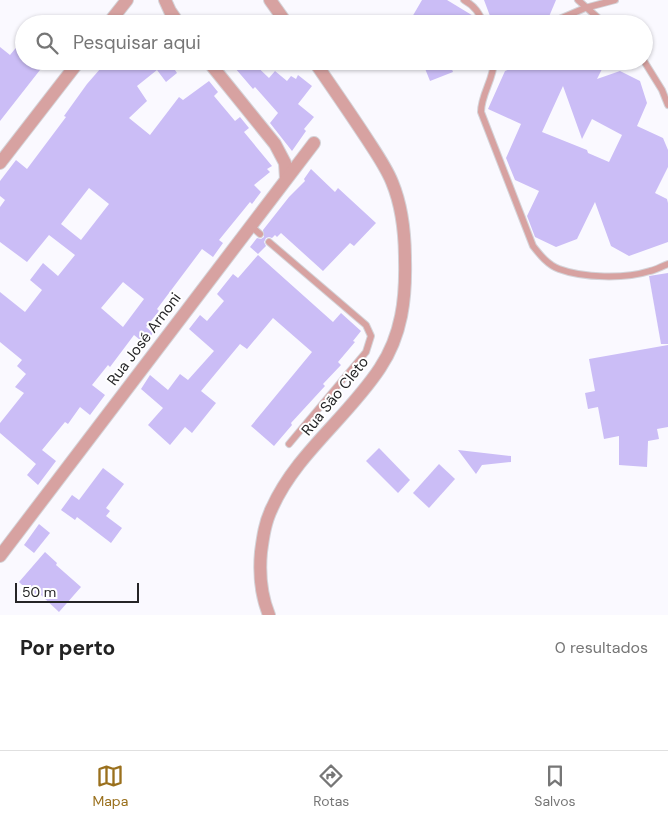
<!DOCTYPE html>
<html lang="pt">
<meta charset="utf-8">
<style>
:root{--surface:#fff;--page:#f6f6f6;--text:#222;--muted:#767676;--line:#e0e0e0;--accent:#9a701d}
body{margin:0;font-family:"DM Sans",sans-serif;background:var(--page);color:var(--text)}
.scale{position:absolute;left:15px;bottom:12px;width:124px;box-sizing:border-box;padding-left:5px;border:2px solid #252527;border-top:0;font-size:14px;line-height:18px;white-space:nowrap;color:#252527;-webkit-text-stroke:4px #fff;paint-order:stroke}
.list{margin:0;padding:0;list-style:none}
h2{display:flex;justify-content:space-between;align-items:center;height:65px;margin:0;padding:0 20px;font-size:21px}
h2 small{font-size:16px;font-weight:400;color:var(--muted)}
.icon{flex:none;width:28px;height:28px;fill:none;stroke:currentColor;stroke-width:2;stroke-linecap:round;stroke-linejoin:round}
.map{position:relative;flex:none;width:668px;height:615px;overflow:hidden}
.search{position:absolute;background:var(--surface);box-shadow:0 1px 4px #0004;left:15px;right:15px;top:15px;height:55px;display:flex;align-items:center;gap:12px;box-sizing:border-box;padding:0 18px;border-radius:28px;color:var(--muted);font-size:19px}
.sheet{height:135px;background:var(--surface)}
nav{display:flex;justify-content:space-around;align-items:center;box-sizing:border-box;height:70px;border-top:1px solid var(--line);background:var(--surface);font-size:14px;color:var(--muted)}
nav a{display:grid;justify-items:center;gap:2px}
nav .on{color:var(--accent)}
.map>svg:first-child{display:block}
</style>
<div class="map">
<svg width="668" height="615" viewBox="0 0 668 615">
<rect width="100%" height="100%" fill="#faf9ff"/>
<g fill="#cbbdf6" fill-rule="evenodd">
<polygon points="422,0 447,0 475,17 478,24 408,24"/>
<polygon points="484,0 556,0 548,19 543,24 493,24"/>
<polygon points="24,38 24,61 47,61 0,121 0,47 10,55"/>
<path d="M107 61H169L177 73 166 82 157 70 137 86 147 101 129 118 150 135 179 97 183 100 209 81 218 92 214 96 235 121 240 117 249 128 244 132 272 166 267 169 270 172 254 185 261 192 252 204 250 202 219 240 223 243 213 257 202 249 157 309 159 311 146 327 153 333 145 344 134 335 110 367 108 365 92 385 105 395 90 415 80 407 68 424 65 422 42 450 56 461 38 485 27 475 36 464 0 433V423L24 393 15 387 26 374 17 366 22 360 0 342V292L25 312 42 290 30 280 43 263 58 276 75 255 49 235 27 262 0 242V207L5 200 0 196V181L16 160 27 169 66 117 64 116 87 84ZM89 188 109 204 81 240 61 224ZM123 282 144 299 123 327 101 308Z"/>
<polygon points="229,61 251,61 269,78 275,71 287,81 291,76 296,79 298,75 312,86 298,104 314,117 304,129 306,131 292,151 270,123 278,113 255,87 253,89"/>
<polygon points="422,61 449,61 453,72 430,81"/>
<path d="M530 61H606L597 79 620 71 640 81 647 103 637 126 663 138 668 150V167L655 193 667 199 668 203V242L629 256 611 246 595 202 577 239 556 247 535 237 527 216 539 191 515 180 506 158 521 124 488 109 505 71ZM563 86 582 139 592 119 622 135 609 162 588 153 587 150 542 132Z"/>
<polygon points="311,169 335,192 338,188 376,223 354,246 350,243 323,271 281,233 277,237 275,235 272,238 269,237 266,238 264,242 266,246 258,254 250,247 257,238 261,239 264,237 263,230 289,197 305,181 304,179"/>
<polygon points="258,255 333,322 341,313 361,331 353,341 355,342 338,362 341,365 323,384 325,386 291,423 292,425 274,446 251,426 312,352 273,318 247,349 240,344 201,391 216,403 192,433 185,427 170,445 148,425 163,408 141,389 150,375 168,390 180,374 188,380 214,351 189,329 200,315 207,321 224,301 217,294 233,274 238,278"/>
<polygon points="668,273 668,344 661,344 649,276"/>
<polygon points="668,345 668,427 657,429 659,439 648,441 647,467 619,465 619,436 604,439 598,407 588,409 585,393 595,391 589,359"/>
<polygon points="379,448 410,480 398,493 366,461"/>
<polygon points="458,450 511,456 511,462 482,465 476,474"/>
<polygon points="439,464 455,479 429,508 413,493"/>
<polygon points="103,468 124,484 106,508 110,511 106,516 122,528 111,543 77,517 75,520 61,510 72,495 79,500"/>
<polygon points="39,524 50,533 34,553 24,545"/>
<polygon points="45,552 57,563 56,565 81,587 59,612 41,595 37,599 19,582"/>
</g>
<g fill="none" stroke-linecap="round" stroke-linejoin="round">
<g stroke="#d4d3d8" stroke-width="8">
<g id="lane">
<path d="M464 0C475 6 479 13 484 24"/>
<polyline points="578,0 605,24"/>
<polyline points="548,24 585,8 615,0"/>
<path d="M494 61C494 79 481 94 481 112L533 246C540 255 548 265 559 269 583 278 625 279 650 271 656 270 662 266 668 264"/>
<polyline points="644,61 662,90 668,105"/>
<polyline points="251,226 260,234"/>
<polyline points="269,242 366,325 371,336 366,352 289,444"/>
</g>
</g>
<g stroke="#d4d3d8" stroke-width="14">
<g id="street">
<polyline points="165,0 170,11 179,24"/>
<polyline points="270,0 287,24"/>
<polyline points="108,24 127,0"/>
<polyline points="208,61 275,144 285,163 286,179"/>
<polyline points="0,163 79,61"/>
<polyline points="0,556 314,143"/>
<path d="M269 615C261 595 259 573 261 552 263 537 265 522 272 508 296 454 348 417 380 368 402 335 406 298 405 260 405 234 402 206 392 182 386 167 376 153 367 139 350 113 332 87 314 61"/>
</g>
</g>
<use href="#lane" stroke="#d7a2a1" stroke-width="6"/>
<use href="#street" stroke="#d7a2a1" stroke-width="12"/>
</g>
<g text-anchor="middle" dominant-baseline="central" stroke-width="4" stroke-linejoin="round" paint-order="stroke">
<g font-size="15" fill="#252527" stroke="#fff">
<text transform="translate(144 339) rotate(-53)">Rua José Arnoni</text>
<text transform="translate(335 396) rotate(-51)">Rua São Cleto</text>
</g>
</g>
</svg>
<div class="scale">50 m</div>
<div class="search"><svg class="icon" aria-label="search" viewBox="0 0 24 24"><circle cx="10" cy="10" r="6"/><path d="M15 15l6 6"/></svg>Pesquisar aqui</div>
</div>
<section class="sheet">
<h2>Por perto<small>0 resultados</small></h2>
<ul class="list">
</ul>
</section>
<nav>
<a class="on"><svg class="icon" aria-label="map" viewBox="0 0 24 24"><path d="M3 6l6-2 6 2 6-2v14l-6 2-6-2-6 2zM9 4v14M15 6v14"/></svg>Mapa</a>
<a><svg class="icon" aria-label="directions" viewBox="0 0 24 24"><path d="M12 3l9 9-9 9-9-9zM9 14v-3h6M13 9l2 2-2 2"/></svg>Rotas</a>
<a><svg class="icon" aria-label="saved" viewBox="0 0 24 24"><path d="M7 4h10v16l-5-4-5 4z"/></svg>Salvos</a>
</nav>
